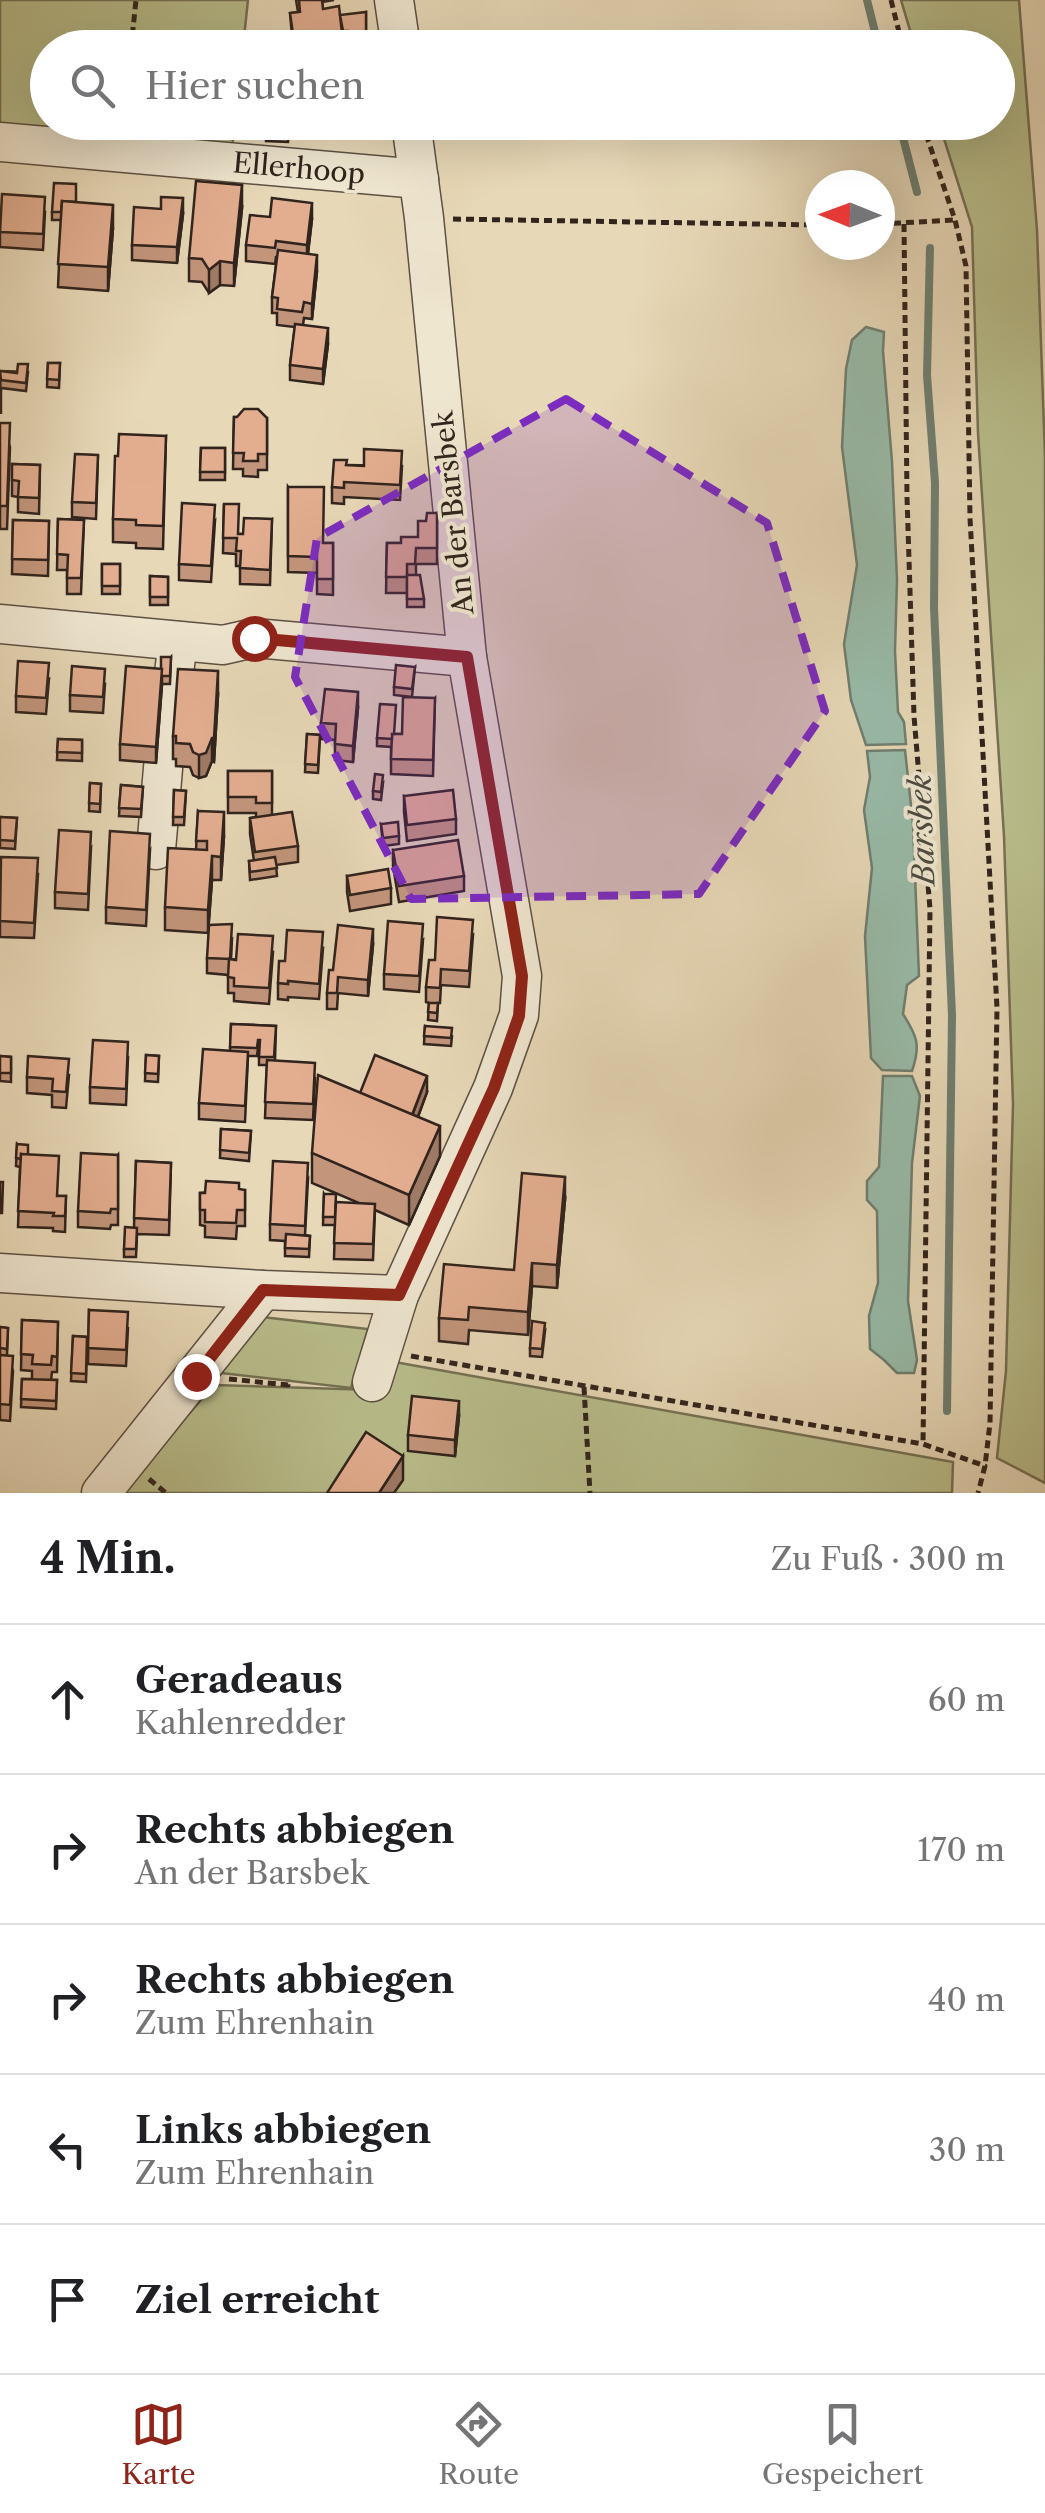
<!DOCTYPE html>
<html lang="de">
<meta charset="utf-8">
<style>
:root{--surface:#fff;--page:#f2f2f2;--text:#202124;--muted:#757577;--line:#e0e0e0;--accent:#8f2418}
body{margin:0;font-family:"Libre Caslon Text",serif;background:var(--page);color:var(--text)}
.compass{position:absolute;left:805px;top:170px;width:90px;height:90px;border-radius:50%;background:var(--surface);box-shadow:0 10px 40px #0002;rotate:271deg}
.stop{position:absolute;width:30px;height:30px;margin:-22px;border:8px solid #8f2418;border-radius:50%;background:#fff}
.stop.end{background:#8f2418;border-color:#fff;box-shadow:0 2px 10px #0008}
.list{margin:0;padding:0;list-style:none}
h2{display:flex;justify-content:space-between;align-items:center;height:130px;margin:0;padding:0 40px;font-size:42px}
h2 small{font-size:32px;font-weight:400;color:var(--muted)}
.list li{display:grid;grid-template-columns:65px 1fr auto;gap:30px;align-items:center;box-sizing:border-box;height:150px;padding:0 40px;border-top:2px solid var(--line)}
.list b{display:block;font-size:38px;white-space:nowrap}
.list p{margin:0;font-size:32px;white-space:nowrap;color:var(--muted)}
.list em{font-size:32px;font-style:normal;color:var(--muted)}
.icon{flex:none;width:55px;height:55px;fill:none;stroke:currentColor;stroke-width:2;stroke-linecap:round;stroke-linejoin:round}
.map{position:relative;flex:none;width:1045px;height:1493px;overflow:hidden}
.search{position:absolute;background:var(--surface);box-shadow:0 10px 40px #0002;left:30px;right:30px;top:30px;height:110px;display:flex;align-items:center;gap:25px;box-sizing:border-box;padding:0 35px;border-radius:55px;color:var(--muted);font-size:38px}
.sheet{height:880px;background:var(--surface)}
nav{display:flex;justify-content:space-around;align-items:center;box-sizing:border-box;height:140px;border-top:2px solid var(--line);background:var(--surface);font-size:28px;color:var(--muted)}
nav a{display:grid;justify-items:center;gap:5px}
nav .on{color:var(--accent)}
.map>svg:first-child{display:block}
</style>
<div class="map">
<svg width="1045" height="1493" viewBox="0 0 1045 1493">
<rect width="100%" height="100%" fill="#e7d8b7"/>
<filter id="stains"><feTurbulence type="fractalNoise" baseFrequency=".002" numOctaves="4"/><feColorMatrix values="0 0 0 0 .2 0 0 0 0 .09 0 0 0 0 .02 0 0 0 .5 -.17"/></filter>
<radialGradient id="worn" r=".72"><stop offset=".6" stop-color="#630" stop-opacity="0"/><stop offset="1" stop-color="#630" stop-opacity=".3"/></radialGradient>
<g fill="#b9be8c" stroke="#757155" stroke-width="2.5">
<polygon points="0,0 248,0 243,47 48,48 48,122 235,123 232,148 0,126"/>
<polygon points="901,0 1019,0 1037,230 1045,456 1045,1483 997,1458 1006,1371 1013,1104 1004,836 978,433 972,227 939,123 998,122 998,48 915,47"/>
<polygon points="262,1317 368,1329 351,1388 221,1373"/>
<polygon points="389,1361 953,1462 952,1493 120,1493 214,1385 373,1390"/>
</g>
<g fill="#98bba9" stroke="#6f7f71" stroke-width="2.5">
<polygon points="866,327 884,332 883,351 892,462 897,580 895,651 898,712 904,722 906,744 866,745 851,700 844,644 857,565 842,447 846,369 852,340"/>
<path d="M905 750 913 824 919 976 907 985 903 1014C917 1036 921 1045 912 1071L882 1070 871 1058 865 936 872 868 864 810 870 777 867 751Z"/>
<polygon points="883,1076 912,1076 920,1096 912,1163 908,1301 917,1360 914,1373 897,1373 884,1360 870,1349 869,1316 878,1283 877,1211 867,1200 867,1181 879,1167"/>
</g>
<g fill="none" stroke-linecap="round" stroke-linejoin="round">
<g stroke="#6f7f71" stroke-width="8">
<polyline points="867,0 879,48"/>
<polyline points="899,122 917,192"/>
<polyline points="930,248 927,375 935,483 934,608 952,1015 947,1411"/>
</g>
<g stroke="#5e5144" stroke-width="41">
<g id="minor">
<polyline points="394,0 401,48"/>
<polyline points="0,142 419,179"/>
<polyline points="0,624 223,645 254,638 467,657"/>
<polyline points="156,850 165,745 178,641"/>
<polyline points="0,1273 263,1290 399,1295"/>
<polyline points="372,1382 399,1295 493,1088 519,1015 522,976 467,657 424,218 411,122"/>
<polyline points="101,1493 263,1290"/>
</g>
</g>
<g stroke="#31241e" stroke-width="5" stroke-dasharray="8 5" stroke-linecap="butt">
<polyline points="891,0 903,48"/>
<polyline points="131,48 136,0"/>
<polyline points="922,122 955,220 966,266 970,518 997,1008 990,1423 985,1466"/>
<polyline points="453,219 820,225"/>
<polyline points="880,224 955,220"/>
<polyline points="904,224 907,497 914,716 930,909 923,1444"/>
<polyline points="411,1356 923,1444 985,1466 978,1493"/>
<polyline points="229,1379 288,1385 288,1379"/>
<polyline points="584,1387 590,1493"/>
<polyline points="149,1479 166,1493"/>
</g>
<use href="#minor" stroke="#efe6d0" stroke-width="38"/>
</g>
<g fill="#c3967c" stroke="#31241e" stroke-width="2.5">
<polygon points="296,0 334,0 322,2 323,9 340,18 366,12 366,43 349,46 348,39 342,38 342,48 293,48 290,13 298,12"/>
<polygon points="266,122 289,122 288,142 266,141"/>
<polygon points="293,122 315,122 315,126 294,129"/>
<polygon points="76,202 113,228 108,291 58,287 61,220 52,220 52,212"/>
<polygon points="242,208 234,286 220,285 209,293 202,282 189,281 189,258"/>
<polygon points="45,212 43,250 0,247 0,217"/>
<polygon points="183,214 177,263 132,260 132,245"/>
<polygon points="270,217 312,219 308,254 317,271 312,319 304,318 303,325 328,344 323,384 290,380 290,365 295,327 277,325 277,313 272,313 272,297 277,257 276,257 275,264 246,261 246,245"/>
<polygon points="48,363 60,363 59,388 47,387"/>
<polygon points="0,371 28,372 26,391 1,388 1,414"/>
<polygon points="234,417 267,418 267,470 258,470 258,477 243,476 243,469 233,469"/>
<polygon points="0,423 10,447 7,529 0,529"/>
<polygon points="166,436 163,549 136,548 136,543 113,542 113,519 118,456"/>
<polygon points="201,448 225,448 225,480 200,480"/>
<polygon points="98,455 96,519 72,517 72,502"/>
<polygon points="12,464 40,465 39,514 18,512 18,497 12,496"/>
<polygon points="347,465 402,466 400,500 344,497 344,504 332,503 332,487"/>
<polygon points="288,487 323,543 333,543 333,595 317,594 317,573 288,572"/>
<polygon points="224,504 238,534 243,534 272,519 270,585 240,584 240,566 236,566 236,554 223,553"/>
<polygon points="437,513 437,564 416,564 416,575 424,599 424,607 407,607 407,580 407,593 386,593 387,543 401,543 418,537 426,521"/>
<polygon points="58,519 84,520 81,594 67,594 67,570 57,570"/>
<polygon points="13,520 49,521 48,576 12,574"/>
<polygon points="215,521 211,582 179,580 179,564"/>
<rect x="102" y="564" width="18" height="30"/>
<polygon points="150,576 168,577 168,605 150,605"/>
<polygon points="171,657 170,684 162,684 156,763 120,760 120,744 161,669"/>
<polygon points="415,667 412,697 394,695 394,687"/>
<polygon points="49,679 46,714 16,712 16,696"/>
<polygon points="105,684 103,713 70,711 70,695"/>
<polygon points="218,695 214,762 212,761 206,776 199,778 193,775 190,767 176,766 176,759 173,759 173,736"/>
<polygon points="435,698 433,776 391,774 391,747 377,746 377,738 395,734 402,734"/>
<polygon points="358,708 353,762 335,760 335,740 321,739 321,723"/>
<polygon points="307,734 320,735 318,773 305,772"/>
<polygon points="58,739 82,740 82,761 57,760"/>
<polygon points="228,771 272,771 272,815 298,846 298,862 276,865 277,876 250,880 249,861 254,861 250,834 250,818 256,817 256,813 228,813"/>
<polygon points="90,783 101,784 100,812 89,811"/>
<polygon points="383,783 381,800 373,799 373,791"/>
<polygon points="121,785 143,787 141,817 119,816"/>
<polygon points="174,790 186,791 184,825 173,825"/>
<polygon points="404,796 456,819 456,834 407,841 404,812"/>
<polygon points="198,811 224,836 221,880 212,880 208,933 165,930 165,907 196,850"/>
<polygon points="0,817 17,818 15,849 0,848"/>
<polygon points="381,824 399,836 399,844 383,846"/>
<polygon points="91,848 88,910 55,908 55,892"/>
<polygon points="150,850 146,926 106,923 106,907"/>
<polygon points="393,850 464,876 464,891 399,902 393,866"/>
<polygon points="0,871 38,874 34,938 0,937"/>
<polygon points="347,876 391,888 391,904 350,911 347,892"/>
<polygon points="473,935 469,987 441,985 440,1003 438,1003 437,1021 428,1020 429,1003 426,1002 426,987 435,960"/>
<polygon points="232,939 231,960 273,952 269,1004 234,1001 234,993 228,993 228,975 207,973 207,958"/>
<polygon points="423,940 419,992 384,989 384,974"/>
<polygon points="373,945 368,996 338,993 337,1009 327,1009 327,993 333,970"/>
<polygon points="323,948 319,999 288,997 288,1000 278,999 278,983 285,961"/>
<polygon points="231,1024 276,1026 275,1061 315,1078 313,1120 265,1118 267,1065 259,1065 259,1048 258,1048 257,1056 248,1056 245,1122 199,1119 199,1103 230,1051"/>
<polygon points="425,1026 452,1036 451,1046 424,1044"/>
<polygon points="146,1055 159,1056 158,1082 145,1081"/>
<polygon points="0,1056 11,1057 11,1082 0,1081"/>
<polygon points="128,1058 126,1105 90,1103 90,1087"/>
<polygon points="69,1075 66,1108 52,1107 52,1095 27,1093 27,1077"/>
<polygon points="427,1092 418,1117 440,1156 409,1225 375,1210 373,1260 334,1259 335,1225 323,1225 324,1194 335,1214 359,1203 312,1183 312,1153 360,1093"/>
<polygon points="221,1129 251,1131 249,1161 220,1158"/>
<polygon points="17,1144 28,1155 58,1196 66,1196 65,1232 53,1231 53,1228 18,1227 20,1167 16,1166"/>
<polygon points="118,1155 118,1225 111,1225 110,1229 78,1227 78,1211"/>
<polygon points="136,1161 171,1163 169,1235 137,1234 136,1257 124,1257 124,1249 134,1228"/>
<polygon points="308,1179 305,1235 310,1236 309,1257 285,1256 285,1241 270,1240 270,1224"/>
<polygon points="245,1190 245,1226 237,1226 236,1239 205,1237 205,1226 200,1225 200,1193"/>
<polygon points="565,1200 557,1288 532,1286 528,1335 469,1330 468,1344 439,1341 439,1318 514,1270"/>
<polygon points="89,1310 128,1328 126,1366 88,1364"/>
<polygon points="22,1320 58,1322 57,1372 52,1372 51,1380 57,1380 56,1409 21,1407 22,1379 32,1379 32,1371 21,1370"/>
<polygon points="0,1327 8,1328 7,1355 13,1371 10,1421 0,1420"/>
<polygon points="545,1331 542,1357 530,1356 530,1348"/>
<polygon points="73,1336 87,1337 86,1382 71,1381"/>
<polygon points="459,1416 455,1456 408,1451 408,1435"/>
</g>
<g fill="#9f7a65" stroke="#31241e" stroke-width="2.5">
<polygon points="242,185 242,208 234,286 234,263"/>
<polygon points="183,198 183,214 177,263 177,247"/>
<polygon points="312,203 312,219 307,260 307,245"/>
<polygon points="113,205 113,228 108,291 108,267"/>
<polygon points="317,255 317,271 312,319 312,304"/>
<polygon points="220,261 220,285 209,293 209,270"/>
<polygon points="328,328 328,344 323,384 323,369"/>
<polygon points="162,669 162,685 156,763 156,747"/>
<polygon points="218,671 218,695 214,762 214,738"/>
<polygon points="358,692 358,708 353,762 353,746"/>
<polygon points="212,738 212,761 206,776 199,778 199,755"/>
<polygon points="224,812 224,836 221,880 221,857"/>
<polygon points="212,856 212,880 208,933 208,910"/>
<polygon points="373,929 373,945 368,996 368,980"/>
<polygon points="427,1076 427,1092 412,1132 412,1116"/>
<polygon points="440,1126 440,1156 409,1225 409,1195"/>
<polygon points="565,1177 565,1200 557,1288 557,1265"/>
<polygon points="532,1263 532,1286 528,1335 528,1312"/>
<polygon points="459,1401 459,1416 455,1456 455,1440"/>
<polygon points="403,1456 403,1480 394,1493 379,1493"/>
</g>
<g fill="#e3ae90" stroke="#31241e" stroke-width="2.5">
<polygon points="299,0 322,0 323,9 339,6 342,33 316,37 317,48 295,48 290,13 300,12"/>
<polygon points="366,12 366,35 349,38 348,31 343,31 340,15"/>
<polygon points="266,122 289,122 288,134 266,133"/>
<polygon points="196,181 242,185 234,263 220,261 209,270 202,259 189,258"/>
<polygon points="54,183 76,184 76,202 62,201 61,212 52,212"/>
<polygon points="2,194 45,197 43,234 0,232 0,233"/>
<polygon points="161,197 183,198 177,247 132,245 134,207 161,209"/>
<polygon points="272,198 312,203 307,245 276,241 275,248 246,245 250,215 270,217"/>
<polygon points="62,201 113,205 108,267 58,264"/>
<polygon points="278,250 317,255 312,304 304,302 302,312 277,309 278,298 272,297"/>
<polygon points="295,324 328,328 323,369 290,365"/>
<polygon points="48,363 60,363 59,380 47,379"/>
<polygon points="18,364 28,364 26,383 1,380 0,371 17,373"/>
<polygon points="244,409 258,409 267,418 267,454 258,454 258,461 243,461 244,453 233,453 234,417 237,417"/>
<polygon points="0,423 10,423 7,506 0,506"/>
<polygon points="119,434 166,436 163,526 136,525 136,520 113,519 115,456 118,456"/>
<polygon points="201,448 225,448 225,472 200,472"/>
<polygon points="364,449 402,451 400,485 344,482 344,488 332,487 334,460 347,460 346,465 364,466"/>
<polygon points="75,454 98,455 96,503 72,502"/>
<polygon points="12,464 40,465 39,498 18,497 19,481 12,480"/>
<polygon points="288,487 324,487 323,543 333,543 333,579 317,579 317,557 288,556"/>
<polygon points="182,503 215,505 211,566 179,564"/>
<polygon points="224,504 239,504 238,534 243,534 244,518 272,519 270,570 240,568 241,551 236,551 237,538 223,538"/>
<polygon points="427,513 437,513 437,548 416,548 415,564 407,564 407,577 386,577 387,543 401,543 401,537 418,537 418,521 426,521"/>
<polygon points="58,519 84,520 81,578 67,578 68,555 57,554"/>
<polygon points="13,520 49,521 48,560 12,559"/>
<rect x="102" y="564" width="18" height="22"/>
<polygon points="407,575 420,575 424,599 407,599"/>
<polygon points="150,576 168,577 168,597 150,597"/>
<polygon points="161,657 171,657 170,676 161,676"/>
<polygon points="18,661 49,663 46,698 16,696"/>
<polygon points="396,665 415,667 412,689 394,687"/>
<polygon points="72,666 105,669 103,697 70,695"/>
<polygon points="126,666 162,669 156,747 120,744"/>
<polygon points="178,669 218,671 214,738 212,738 206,753 199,755 193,752 190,744 176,743 176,736 173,736"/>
<polygon points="325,689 358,692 353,746 335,744 336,724 321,723"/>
<polygon points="403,697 435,698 433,760 391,759 392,734 402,734"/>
<polygon points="380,704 396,705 394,734 392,734 392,739 377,738"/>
<polygon points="307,734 320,735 318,765 305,764"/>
<polygon points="58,739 82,740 82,753 57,752"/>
<polygon points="228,771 272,771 272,803 256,803 256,797 228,797"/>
<polygon points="375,774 383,775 381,792 373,791"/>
<polygon points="90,783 101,784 100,804 89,803"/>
<polygon points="121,785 143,787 141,809 119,808"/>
<polygon points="174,790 186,791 184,817 173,817"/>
<polygon points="453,790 456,819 407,825 404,796"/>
<polygon points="198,811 224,812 221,857 212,856 208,910 165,907 168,848 207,850 207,841 196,841"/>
<polygon points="292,812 298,846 255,852 250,818"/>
<polygon points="0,817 17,818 15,841 0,840"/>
<polygon points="398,822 399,836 383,838 381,824"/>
<polygon points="59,830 91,832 88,894 55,892"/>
<polygon points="110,831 150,834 146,910 106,907"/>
<polygon points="458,840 464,876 399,886 393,850"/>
<polygon points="1,857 38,858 34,923 0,921"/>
<polygon points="275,857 277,868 250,872 249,861"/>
<polygon points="388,869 391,888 350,895 347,876"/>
<polygon points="437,917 473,920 469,971 441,969 440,988 426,987 429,960 435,960"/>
<polygon points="388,921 423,924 419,976 384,974"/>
<polygon points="232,924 230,959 207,958 209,925"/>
<polygon points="338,925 373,929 368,980 338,977 337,993 327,993 329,970 333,970"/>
<polygon points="287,930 323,932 319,984 288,981 288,984 278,983 279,961 285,961"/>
<polygon points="238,934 273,936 269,988 234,986 234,978 228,977 229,959 236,960"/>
<polygon points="429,1003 438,1003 437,1013 428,1012"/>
<polygon points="231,1024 276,1026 274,1057 259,1057 260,1040 258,1040 257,1048 230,1047"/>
<polygon points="425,1026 452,1028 451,1038 424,1036"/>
<polygon points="93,1040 128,1042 126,1089 90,1087"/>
<polygon points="203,1049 248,1052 245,1106 199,1103"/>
<polygon points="146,1055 159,1056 158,1074 145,1073"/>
<polygon points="375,1055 427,1076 412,1115 360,1093"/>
<polygon points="0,1056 11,1057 11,1073 0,1073"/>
<polygon points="28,1056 69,1059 66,1092 52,1091 53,1079 27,1077"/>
<polygon points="267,1060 315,1063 313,1104 265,1102"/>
<polygon points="318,1075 440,1126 409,1195 312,1153"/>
<polygon points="221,1129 251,1131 249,1153 220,1150"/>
<polygon points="17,1144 28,1145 28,1155 21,1154 21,1159 16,1158"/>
<polygon points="81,1153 118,1155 118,1209 111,1209 110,1213 78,1211"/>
<polygon points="21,1154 59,1156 57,1196 66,1196 65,1216 53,1216 54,1213 18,1211"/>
<polygon points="136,1161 171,1163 169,1220 134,1218"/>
<polygon points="273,1161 308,1163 305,1226 270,1224"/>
<polygon points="522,1173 565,1177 557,1265 532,1263 528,1312 469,1307 468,1320 439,1318 444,1264 514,1270"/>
<polygon points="206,1181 239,1183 239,1189 245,1190 245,1210 237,1210 236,1223 205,1222 205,1210 200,1210 200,1193 205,1193"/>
<polygon points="0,1182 3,1182 2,1213 0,1213"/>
<polygon points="324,1194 336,1194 335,1217 323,1217"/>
<polygon points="336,1202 375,1204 373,1244 334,1243"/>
<polygon points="125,1227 137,1228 136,1249 124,1249"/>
<polygon points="286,1234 310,1236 309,1249 285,1248"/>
<polygon points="89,1310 128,1312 126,1350 88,1348"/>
<polygon points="22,1320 58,1322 57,1357 52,1356 51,1365 32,1364 33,1355 21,1354"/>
<polygon points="532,1321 545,1323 542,1349 530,1348"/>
<polygon points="0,1327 8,1328 7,1349 0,1348"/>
<polygon points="73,1336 87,1337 86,1374 71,1373"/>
<polygon points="0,1355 13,1356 10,1405 0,1404"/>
<polygon points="22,1379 57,1380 56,1401 21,1399"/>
<polygon points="412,1396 459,1401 455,1440 408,1435"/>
<polygon points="366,1432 403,1456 379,1493 327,1493"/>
</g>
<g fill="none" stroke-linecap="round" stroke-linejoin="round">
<polyline stroke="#8f2418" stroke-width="12" points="196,1376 263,1290 399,1295 494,1088 519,1016 522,976 467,657 254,638"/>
</g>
<path fill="#7b2cbf" fill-opacity="0.2" stroke="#7b2cbf" stroke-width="8" stroke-dasharray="20 12" stroke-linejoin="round" d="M566 399 767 523 825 711 699 894 411 899 295 677 317 538Z"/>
<g text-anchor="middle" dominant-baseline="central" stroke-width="8" stroke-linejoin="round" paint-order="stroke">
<g font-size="28" fill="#31241e" stroke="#efe6d0">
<text transform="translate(299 168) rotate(5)">Ellerhoop</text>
<text transform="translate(453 513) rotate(-96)">An der Barsbek</text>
</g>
<g font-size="30" font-style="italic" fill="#4b4a41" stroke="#efe6d0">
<text transform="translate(922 830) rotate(-92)">Barsbek</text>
</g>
</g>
<rect width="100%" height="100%" filter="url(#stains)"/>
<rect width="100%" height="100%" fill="url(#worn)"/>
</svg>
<svg class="compass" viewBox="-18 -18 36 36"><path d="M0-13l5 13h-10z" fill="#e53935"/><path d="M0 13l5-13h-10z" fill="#757577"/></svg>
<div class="stop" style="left:254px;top:638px"></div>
<div class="stop end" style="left:196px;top:1376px"></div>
<div class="search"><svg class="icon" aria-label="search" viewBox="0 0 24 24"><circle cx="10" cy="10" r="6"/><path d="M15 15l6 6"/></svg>Hier suchen</div>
</div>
<section class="sheet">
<h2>4 Min.<small>Zu Fuß · 300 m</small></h2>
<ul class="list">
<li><svg class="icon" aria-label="ahead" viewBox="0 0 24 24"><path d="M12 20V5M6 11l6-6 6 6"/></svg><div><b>Geradeaus</b><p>Kahlenredder</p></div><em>60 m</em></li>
<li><svg class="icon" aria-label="right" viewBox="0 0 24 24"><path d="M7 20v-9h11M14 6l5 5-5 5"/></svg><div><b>Rechts abbiegen</b><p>An der Barsbek</p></div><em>170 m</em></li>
<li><svg class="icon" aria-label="right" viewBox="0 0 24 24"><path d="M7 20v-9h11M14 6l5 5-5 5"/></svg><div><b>Rechts abbiegen</b><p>Zum Ehrenhain</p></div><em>40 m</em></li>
<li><svg class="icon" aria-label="left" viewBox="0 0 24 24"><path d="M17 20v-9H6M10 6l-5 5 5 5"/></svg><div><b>Links abbiegen</b><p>Zum Ehrenhain</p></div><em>30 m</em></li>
<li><svg class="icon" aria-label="arrive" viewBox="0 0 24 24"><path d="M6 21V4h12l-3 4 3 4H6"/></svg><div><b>Ziel erreicht</b></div></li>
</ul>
</section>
<nav>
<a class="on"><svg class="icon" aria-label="map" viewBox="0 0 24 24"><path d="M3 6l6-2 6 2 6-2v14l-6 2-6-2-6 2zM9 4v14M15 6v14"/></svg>Karte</a>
<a><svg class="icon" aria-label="directions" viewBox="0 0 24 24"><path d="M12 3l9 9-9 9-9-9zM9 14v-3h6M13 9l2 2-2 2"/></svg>Route</a>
<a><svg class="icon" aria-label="saved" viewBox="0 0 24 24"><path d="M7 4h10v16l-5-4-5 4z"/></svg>Gespeichert</a>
</nav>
